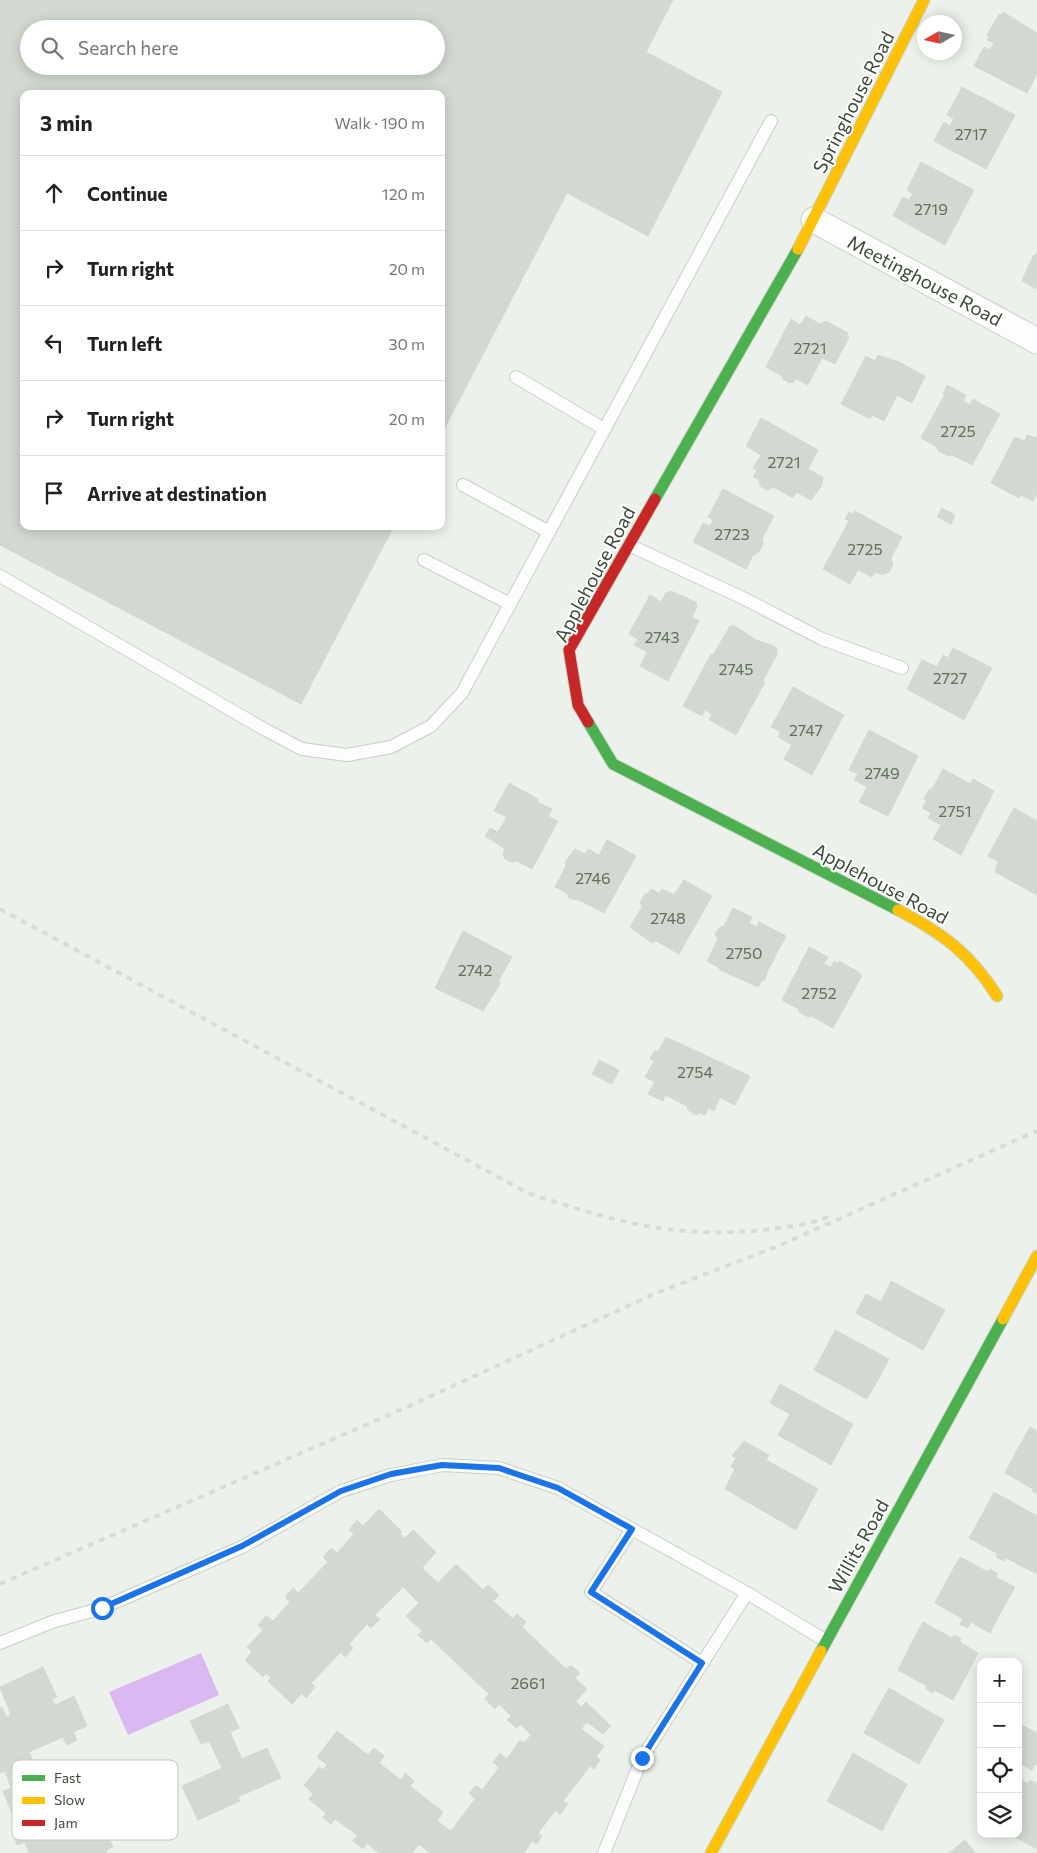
<!DOCTYPE html>
<meta charset="utf-8">
<style>
:root{--surface:#fff;--page:#f6f6f6;--text:#222;--muted:#767676;--line:#e0e0e0}
body{margin:0;font-family:Commissioner,sans-serif;background:var(--page);color:var(--text)}
.controls{position:absolute;right:15px;bottom:15px;display:grid;overflow:hidden;border-radius:10px;box-shadow:0 2px 12px #0003}
.controls button{width:45px;height:45px;display:grid;place-items:center;padding:0;border:0;border-bottom:1px solid var(--line);background:var(--surface);color:var(--text);font:25px sans-serif}
.compass{position:absolute;left:917px;top:15px;width:45px;height:45px;border-radius:50%;background:var(--surface);box-shadow:0 2px 12px #0003;rotate:261deg}
.stop{position:absolute;width:15px;height:15px;margin:-11px;border:4px solid #1a73e8;border-radius:50%;background:#fff}
.stop.end{background:#1a73e8;border-color:#fff;box-shadow:0 1px 5px #0008}
.list{margin:0;padding:0;list-style:none}
h2{display:flex;justify-content:space-between;align-items:center;height:65px;margin:0;padding:0 20px;font-size:21px}
h2 small{font-size:16px;font-weight:400;color:var(--muted)}
.list li{display:grid;grid-template-columns:32px 1fr auto;gap:15px;align-items:center;box-sizing:border-box;height:75px;padding:0 20px;border-top:1px solid var(--line)}
.list b{display:block;font-size:19px;white-space:nowrap}
.list em{font-size:16px;font-style:normal;color:var(--muted)}
.icon{flex:none;width:28px;height:28px;fill:none;stroke:currentColor;stroke-width:2;stroke-linecap:round;stroke-linejoin:round}
.map{position:relative;flex:none;width:1037px;height:1853px;overflow:hidden}
.search{position:absolute;background:var(--surface);box-shadow:0 2px 12px #0003;left:20px;top:20px;width:425px;height:55px;display:flex;align-items:center;gap:12px;box-sizing:border-box;padding:0 18px;border-radius:28px;color:var(--muted);font-size:19px}
.panel{position:absolute;background:var(--surface);box-shadow:0 2px 12px #0003;left:20px;top:90px;width:425px;height:440px;border-radius:10px}
.map>svg:first-child{display:block}
</style>
<div class="map">
<svg width="1037" height="1853" viewBox="0 0 1037 1853">
<rect width="100%" height="100%" fill="#ecf2eb"/>
<polygon fill="#dab9f3" points="201,1653 219,1695 128,1735 109,1692"/>
<g fill="#d2d9d0" stroke="#d2dad1" fill-rule="evenodd">
<path d="M0 0H673L646 52 722 92 648 236 567 193 441 435V94H24V526H394L301 704 0 545ZM29 29H436V66H29Z"/>
<polygon points="1003,12 1037,33 1037,74 1027,93 974,66 984,47 990,50 994,43 987,40 989,36 987,35 999,14 1001,15"/>
<polygon points="962,87 1015,115 986,169 934,141 944,122 950,126 954,119 947,115"/>
<polygon points="921,162 974,190 945,245 893,216 903,197 909,200 913,194 907,190"/>
<polygon points="1037,253 1037,289 1022,281 1033,256"/>
<polygon points="806,316 820,324 826,321 848,333 847,336 849,337 835,364 822,358 808,385 796,379 794,382 789,383 783,379 782,376 766,367 791,319 800,325"/>
<polygon points="878,355 899,362 925,376 912,403 897,395 884,421 872,415 870,419 841,404 866,356 875,361"/>
<polygon points="947,385 966,395 963,401 970,405 973,399 1000,414 972,465 952,455 948,456 938,451 937,447 921,438 945,394 943,393"/>
<polygon points="761,418 818,450 808,469 823,477 822,485 811,500 796,492 793,498 774,487 767,490 760,486 759,480 753,477 757,470 753,468 761,455 746,446"/>
<polygon points="1027,435 1037,438 1037,494 1033,501 1021,495 1019,498 991,483 1015,437 1025,441"/>
<polygon points="723,489 774,516 762,539 763,544 759,552 753,555 746,569 693,542 703,523 710,526 713,520 708,517"/>
<polygon points="942,508 955,515 951,524 937,517"/>
<polygon points="855,511 902,537 891,558 893,565 889,572 882,575 875,572 872,577 858,570 850,584 823,569 849,521 845,519 849,512 853,514"/>
<polygon points="671,591 696,602 697,607 692,617 699,621 668,681 640,666 647,652 634,645 638,639 629,634 650,595 661,602 666,593"/>
<polygon points="730,626 735,626 756,640 774,646 777,649 777,654 763,681 765,682 736,735 709,720 712,714 705,710 702,716 683,706 711,654 713,655"/>
<polygon points="953,648 992,668 964,720 907,689 922,660 937,667 943,655 948,658"/>
<polygon points="793,687 844,715 812,775 784,759 792,745 778,737 781,732 771,727"/>
<polygon points="869,730 918,756 888,816 859,802 867,787 854,780 858,774 849,770"/>
<polygon points="943,769 970,784 973,779 994,791 961,855 933,839 941,825 928,818 931,813 922,808 926,802 924,798 929,790 933,788"/>
<polygon points="509,783 538,799 537,802 552,809 548,816 558,821 532,869 517,861 511,862 505,859 503,853 505,849 485,836 490,828 498,832 507,817 494,811"/>
<polygon points="1014,808 1037,821 1037,895 995,872 998,861 988,856"/>
<polygon points="607,840 636,856 604,913 581,901 569,898 568,894 555,887 566,866 565,862 575,849 585,854 588,849 599,855"/>
<polygon points="684,880 712,896 679,954 656,941 652,943 630,927 642,907 640,902 645,894 649,893 651,889 659,893 662,889 674,895"/>
<polygon points="733,908 752,917 749,923 757,927 759,922 786,936 766,974 767,975 764,981 762,980 758,987 720,970 718,967 707,961 718,939 715,934 720,927 724,926"/>
<polygon points="463,931 512,957 499,980 500,984 483,1011 435,988"/>
<polygon points="809,947 828,957 824,964 831,967 834,961 837,963 839,961 860,973 859,974 862,976 833,1028 811,1016 808,1017 799,1012 799,1009 782,1000"/>
<polygon points="666,1037 750,1076 735,1105 720,1097 714,1111 708,1108 705,1115 700,1113 696,1115 688,1110 687,1106 665,1095 663,1101 648,1094 655,1082 645,1077 654,1061 650,1059 655,1050 658,1052"/>
<polygon points="599,1060 619,1070 612,1084 592,1074"/>
<polygon points="891,1281 945,1310 934,1330 881,1302"/>
<polygon points="866,1294 934,1330 923,1350 856,1313"/>
<polygon points="835,1330 889,1359 879,1378 826,1348"/>
<polygon points="826,1348 879,1378 867,1399 814,1370"/>
<polygon points="780,1384 853,1424 843,1443 770,1403"/>
<polygon points="790,1414 843,1443 831,1465 778,1435"/>
<polygon points="1030,1427 1037,1431 1037,1461 1017,1450"/>
<polygon points="744,1441 769,1455 766,1460 818,1489 807,1509 731,1467 736,1458 732,1456"/>
<polygon points="1017,1450 1037,1461 1037,1494 1032,1491 1033,1489 1005,1473"/>
<polygon points="735,1469 807,1509 796,1530 725,1489"/>
<polygon points="994,1492 1037,1516 1037,1545 982,1515"/>
<polygon points="379,1509 402,1532 400,1534 405,1538 413,1530 436,1552 422,1568 438,1583 456,1564 483,1590 488,1585 499,1595 493,1601 513,1619 517,1614 526,1622 522,1627 566,1669 571,1665 580,1673 575,1678 587,1689 576,1701 581,1707 586,1702 611,1726 603,1734 587,1722 581,1729 604,1746 596,1757 600,1760 594,1769 590,1766 563,1801 568,1804 560,1815 556,1810 538,1833 542,1836 537,1844 532,1841 524,1853 430,1853 419,1844 412,1853 379,1853 367,1843 363,1849 353,1841 357,1835 335,1819 331,1824 323,1817 326,1813 309,1799 313,1794 304,1785 319,1767 323,1770 327,1765 317,1757 337,1731 368,1755 374,1748 384,1756 379,1763 401,1780 405,1773 414,1781 410,1786 443,1812 437,1821 451,1831 475,1799 469,1793 476,1785 482,1790 499,1768 493,1762 500,1753 507,1759 520,1740 524,1743 531,1735 520,1724 517,1728 507,1720 511,1716 499,1704 495,1709 485,1699 489,1694 431,1639 427,1643 418,1635 422,1631 406,1616 419,1603 403,1587 375,1615 380,1619 371,1628 367,1624 349,1644 353,1648 345,1657 341,1652 311,1683 315,1687 306,1698 302,1693 292,1704 268,1681 271,1678 266,1673 263,1677 245,1660 252,1652 247,1647 263,1630 258,1625 266,1616 273,1621 290,1602 285,1597 293,1588 298,1593 328,1562 323,1557 331,1548 337,1553 354,1534 349,1530 357,1520 363,1526"/>
<polygon points="982,1515 1037,1545 1037,1574 1006,1558 1004,1561 996,1557 998,1554 969,1538"/>
<polygon points="960,1557 988,1572 990,1569 998,1574 996,1577 1015,1587 1002,1610 947,1580"/>
<polygon points="947,1580 1002,1610 990,1633 971,1622 968,1628 960,1624 963,1619 935,1603"/>
<polygon points="923,1622 952,1638 954,1635 961,1639 960,1642 978,1653 966,1676 910,1646"/>
<polygon points="910,1646 966,1676 953,1700 934,1690 933,1693 926,1689 927,1686 898,1670"/>
<polygon points="43,1667 57,1697 52,1699 55,1705 74,1696 87,1726 73,1732 77,1740 67,1745 63,1737 29,1752 39,1774 67,1761 84,1801 90,1798 96,1810 89,1813 101,1838 107,1835 113,1847 106,1850 107,1853 29,1853 25,1842 17,1845 12,1832 18,1829 3,1791 11,1788 5,1771 0,1773 0,1708 2,1707 6,1717 11,1715 0,1687"/>
<polygon points="889,1688 944,1720 931,1743 876,1711"/>
<polygon points="228,1704 239,1728 230,1732 242,1759 267,1748 281,1778 238,1797 240,1801 198,1820 182,1786 222,1768 209,1741 201,1744 190,1721"/>
<polygon points="876,1711 931,1743 919,1764 864,1733"/>
<polygon points="1018,1723 1037,1733 1037,1765 1035,1764 1032,1770 1018,1762"/>
<polygon points="853,1753 907,1784 893,1810 839,1779"/>
<polygon points="1018,1778 1028,1784 1030,1780 1037,1784 1037,1818 1018,1807"/>
<polygon points="839,1779 893,1810 882,1831 827,1801"/>
<polygon points="1018,1807 1037,1818 1037,1849 1011,1835 1010,1837 1005,1834 1018,1834"/>
<polygon points="965,1840 975,1853 949,1853"/>
</g>
<g fill="none" stroke-linecap="round" stroke-linejoin="round">
<g stroke="#c8cfc7" stroke-width="14">
<g id="lane">
<polyline points="516,377 604,429"/>
<polyline points="463,485 549,532"/>
<polyline points="629,545 745,599 822,639 902,668"/>
<polyline points="424,560 510,604"/>
<polyline points="0,576 262,728 302,749 347,755 391,747 431,726 462,693 771,121"/>
<polyline points="632,1529 591,1592 702,1663"/>
<polyline points="0,1643 52,1622 102,1608 242,1547 341,1491 391,1475 443,1465 499,1468 558,1488 747,1593 826,1641"/>
<polyline points="604,1853 642,1758 747,1593"/>
</g>
</g>
<g stroke="#c8cfc7" stroke-width="27">
<polyline id="street" points="814,220 1037,341"/>
</g>
<g stroke="#c6d5c4" stroke-width="13">
<g id="fast">
<polyline points="655,499 798,249"/>
<polyline points="588,722 613,764 898,910"/>
<polyline points="821,1651 1003,1319"/>
</g>
</g>
<g stroke="#c6d5c4" stroke-width="13">
<g id="slow">
<polyline points="798,249 924,0"/>
<path d="M898 910C942 933 970 953 997 996"/>
<polyline points="1003,1319 1037,1256"/>
<polyline points="711,1853 821,1651"/>
</g>
</g>
<g stroke="#c6d5c4" stroke-width="13">
<polyline id="jam" points="588,722 578,705 569,650 655,499"/>
</g>
<use href="#lane" stroke="#fcfdfc" stroke-width="12"/>
<use href="#street" stroke="#fcfdfc" stroke-width="25"/>
<use href="#fast" stroke="#4caf50" stroke-width="11"/>
<use href="#slow" stroke="#ffc107" stroke-width="11"/>
<use href="#jam" stroke="#c62828" stroke-width="11"/>
<g stroke="#d9dad9" stroke-width="4" stroke-dasharray="6 6" stroke-linecap="butt">
<path d="M0 909 528 1193C611 1221 675 1239 763 1230 785 1227 810 1225 830 1216"/>
<polyline points="0,1584 407,1407 654,1294 778,1246 1037,1131"/>
</g>
</g>
<g fill="none" stroke-linecap="round" stroke-linejoin="round">
<polyline stroke="#1a73e8" stroke-width="6" points="102,1608 242,1546 341,1491 391,1474 442,1465 499,1468 558,1488 632,1529 591,1592 702,1663 642,1758"/>
</g>
<g text-anchor="middle" dominant-baseline="central" stroke-width="4" stroke-linejoin="round" paint-order="stroke">
<g font-size="16" fill="#626e5e">
<text x="971" y="133">2717</text>
<text x="931" y="208">2719</text>
<text x="810" y="347">2721</text>
<text x="958" y="430">2725</text>
<text x="784" y="461">2721</text>
<text x="732" y="533">2723</text>
<text x="865" y="548">2725</text>
<text x="662" y="636">2743</text>
<text x="736" y="668">2745</text>
<text x="950" y="677">2727</text>
<text x="806" y="729">2747</text>
<text x="882" y="772">2749</text>
<text x="955" y="810">2751</text>
<text x="593" y="877">2746</text>
<text x="668" y="917">2748</text>
<text x="744" y="952">2750</text>
<text x="475" y="969">2742</text>
<text x="819" y="992">2752</text>
<text x="695" y="1071">2754</text>
<text x="528" y="1682">2661</text>
</g>
<g font-size="19" fill="#3a4936" stroke="#fff">
<text transform="translate(853 102) rotate(-63)">Springhouse Road</text>
<text transform="translate(925 280) rotate(28)">Meetinghouse Road</text>
<text transform="translate(594 574) rotate(-62)">Applehouse Road</text>
<text transform="translate(881 883) rotate(28)">Applehouse Road</text>
<text transform="translate(858 1546) rotate(-61)">Willits Road</text>
</g>
</g>
<rect x="12" y="1760" width="166" height="80" rx="8" fill="#fff" stroke="#c4c8c3" stroke-width="1"/>
<rect x="22" y="1775" width="23" height="6" fill="#4caf50"/>
<rect x="22" y="1797" width="23" height="7" fill="#ffc107"/>
<rect x="22" y="1820" width="23" height="6" fill="#c62828"/>
<g font-size="14" fill="#3a4936">
<text x="54" y="1783">Fast</text>
<text x="54" y="1805">Slow</text>
<text x="54" y="1828">Jam</text>
</g>
</svg>
<div class="controls">
<button>+</button>
<button>−</button>
<button><svg class="icon" aria-label="locate" viewBox="0 0 24 24"><circle cx="12" cy="12" r="6"/><path d="M12 2v4M12 18v4M2 12h4M18 12h4"/></svg></button>
<button><svg class="icon" aria-label="layers" viewBox="0 0 24 24"><path d="M12 4l9 5-9 5-9-5zM3 14l9 5 9-5"/></svg></button>
</div>
<svg class="compass" viewBox="-18 -18 36 36"><path d="M0-13l5 13h-10z" fill="#e53935"/><path d="M0 13l5-13h-10z" fill="#767676"/></svg>
<div class="stop" style="left:102px;top:1608px"></div>
<div class="stop end" style="left:642px;top:1758px"></div>
<div class="search"><svg class="icon" aria-label="search" viewBox="0 0 24 24"><circle cx="10" cy="10" r="6"/><path d="M15 15l6 6"/></svg>Search here</div>
<section class="panel">
<h2>3 min<small>Walk · 190 m</small></h2>
<ul class="list">
<li><svg class="icon" aria-label="ahead" viewBox="0 0 24 24"><path d="M12 20V5M6 11l6-6 6 6"/></svg><div><b>Continue</b></div><em>120 m</em></li>
<li><svg class="icon" aria-label="right" viewBox="0 0 24 24"><path d="M7 20v-9h11M14 6l5 5-5 5"/></svg><div><b>Turn right</b></div><em>20 m</em></li>
<li><svg class="icon" aria-label="left" viewBox="0 0 24 24"><path d="M17 20v-9H6M10 6l-5 5 5 5"/></svg><div><b>Turn left</b></div><em>30 m</em></li>
<li><svg class="icon" aria-label="right" viewBox="0 0 24 24"><path d="M7 20v-9h11M14 6l5 5-5 5"/></svg><div><b>Turn right</b></div><em>20 m</em></li>
<li><svg class="icon" aria-label="arrive" viewBox="0 0 24 24"><path d="M6 21V4h12l-3 4 3 4H6"/></svg><div><b>Arrive at destination</b></div></li>
</ul>
</section>
</div>
